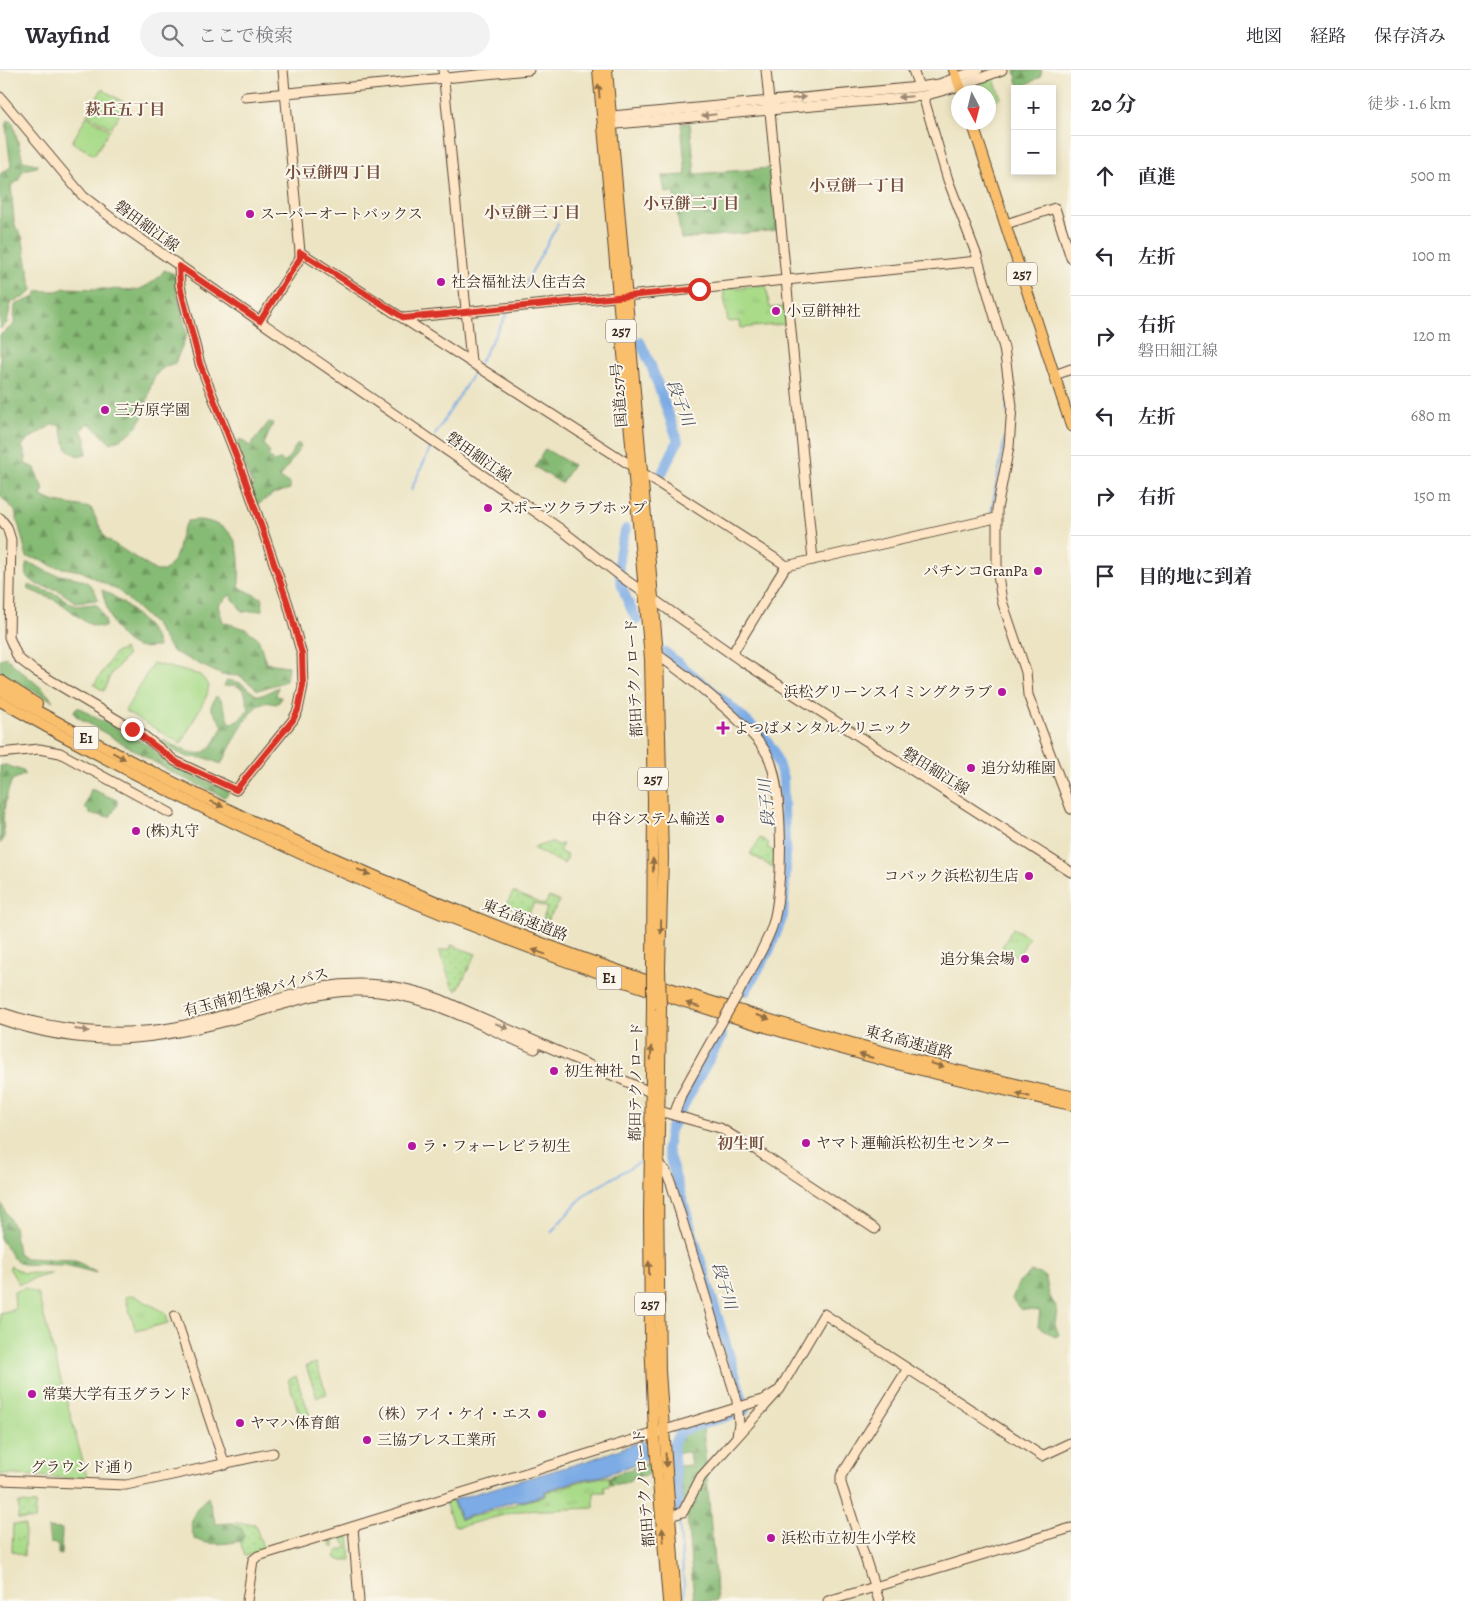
<!DOCTYPE html>
<html lang="ja">
<meta charset="utf-8">
<style>
:root{--surface:#fff;--page:#f2f2f3;--text:#2b2b33;--muted:#7c7c81;--line:#e1e1e2}
body{margin:0;font-family:Alegreya,"Noto Serif JP",serif;background:var(--page);color:var(--text)}
.controls{position:absolute;right:15px;top:15px;display:grid;overflow:hidden;border-radius:0px;box-shadow:0 2px 8px #0003}
.controls button{width:45px;height:45px;display:grid;place-items:center;padding:0;border:0;border-bottom:1px solid var(--line);background:var(--surface);color:var(--text);font:25px sans-serif}
.compass{position:absolute;left:951px;top:15px;width:45px;height:45px;border-radius:50%;background:var(--surface);box-shadow:0 2px 8px #0003;rotate:173deg}
.stop{position:absolute;width:15px;height:15px;margin:-11px;border:4px solid #d93025;border-radius:50%;background:#fff}
.stop.end{background:#d93025;border-color:#fff;box-shadow:0 1px 5px #0008}
.list{margin:0;padding:0;list-style:none}
h2{display:flex;justify-content:space-between;align-items:center;height:65px;margin:0;padding:0 20px;font-size:21px}
h2 small{font-size:16px;font-weight:400;color:var(--muted)}
.list li{display:grid;grid-template-columns:32px 1fr auto;gap:15px;align-items:center;box-sizing:border-box;height:80px;padding:0 20px;border-top:1px solid var(--line)}
.list b{display:block;font-size:19px;white-space:nowrap}
.list p{margin:0;font-size:16px;white-space:nowrap;color:var(--muted)}
.list em{font-size:16px;font-style:normal;color:var(--muted)}
.icon{flex:none;width:28px;height:28px;fill:none;stroke:currentColor;stroke-width:2;stroke-linecap:round;stroke-linejoin:round}
.map{position:relative;flex:none;width:1071px;height:1531px;overflow:hidden}
header{display:flex;align-items:center;gap:30px;box-sizing:border-box;height:70px;padding:0 25px;background:var(--surface);border-bottom:1px solid var(--line)}
header strong{font-size:24px}
nav{display:flex;gap:28px;margin-inline-start:auto;font-size:18px}
.search{width:350px;height:45px;background:var(--page);display:flex;align-items:center;gap:12px;box-sizing:border-box;padding:0 18px;border-radius:28px;color:var(--muted);font-size:19px}
main{display:flex}
aside{flex:1;background:var(--surface)}
.map>svg:first-child{display:block}
</style>
<header>
<strong>Wayfind</strong>
<div class="search"><svg class="icon" aria-label="search" viewBox="0 0 24 24"><circle cx="10" cy="10" r="6"/><path d="M15 15l6 6"/></svg>ここで検索</div>
<nav><a>地図</a><a>経路</a><a>保存済み</a></nav>
</header>
<main>
<div class="map">
<svg width="1071" height="1531" viewBox="0 0 1071 1531">
<defs>
<pattern id="grass-dots" width="8" height="8" patternUnits="userSpaceOnUse" patternTransform="scale(1.25)"><rect width="8" height="8" fill="#a9db89"/><path d="M2 2h.1M6 6h.1" fill="none" stroke="#92bc76" stroke-width="1.8" stroke-linecap="round"/></pattern>
<pattern id="forest-firs" width="22" height="20" patternUnits="userSpaceOnUse" patternTransform="scale(1.25)"><rect width="22" height="20" fill="#86bb75"/><path d="M5 1l3.5 6h-7zM16 11l3.5 6h-7z" fill="#6f985f"/></pattern>
<pattern id="park-tufts" width="24" height="20" patternUnits="userSpaceOnUse" patternTransform="scale(1.25)"><rect width="24" height="20" fill="#a9db89"/><path d="M3 7l-1-3M5 7V3M7 7l1-3M15 17l-1-3M17 17v-4M19 17l1-3" fill="none" stroke="#92bc76"/></pattern>
</defs>
<rect width="100%" height="100%" fill="#fbf7ec"/>
<filter id="ink" filterUnits="userSpaceOnUse"><feTurbulence type="fractalNoise" baseFrequency=".02" numOctaves="2"/><feDisplacementMap in="SourceGraphic" scale="10" xChannelSelector="R" yChannelSelector="G"/><feConvolveMatrix kernelMatrix="1 2 1 2 8 2 1 2 1" color-interpolation-filters="sRGB"/></filter>
<filter id="wash" filterUnits="userSpaceOnUse"><feTurbulence type="fractalNoise" baseFrequency=".0096" numOctaves="4" result="noise"/><feDisplacementMap in="SourceGraphic" scale="20" xChannelSelector="R" yChannelSelector="G"/><feGaussianBlur stdDeviation="1.12" result="paint"/><feColorMatrix in="noise" values="0 0 0 0 0 0 0 0 0 0 0 0 0 0 0 0 0 1.4 0 .05"/><feComposite in="paint" operator="in"/></filter>
<g filter="url(#wash)">
<rect width="100%" height="100%" fill="#ece4c3"/>
<g fill="url(#grass-dots)" stroke="#728254">
<polygon points="124,579 127,586 111,604 104,621 94,615 114,584"/>
<polygon points="760,768 769,773 767,777 775,782 776,799 750,784"/>
<polygon points="551,772 557,775 563,774 559,781 568,786 564,794 532,778"/>
<polygon points="513,822 545,835 549,827 560,831 547,851 543,849 547,838 534,833 528,844 506,836"/>
<polygon points="451,875 476,884 457,921 452,916 439,881 451,879"/>
<polygon points="316,1293 327,1324 317,1327 306,1296"/>
<polygon points="296,1306 310,1346 301,1349 288,1310"/>
<polygon points="19,1433 36,1434 35,1450 18,1449"/>
<polygon points="230,1453 255,1454 264,1481 245,1486 235,1457"/>
<polygon points="349,1462 351,1490 338,1490 335,1487 338,1481 347,1477 342,1468 334,1470 334,1478 331,1476 330,1468"/>
</g>
<g fill="url(#forest-firs)" stroke="#60724a">
<polygon points="1015,0 1042,0 1040,7 1026,15 1027,19 1019,19"/>
<polygon points="8,50 13,53 23,91 37,94 37,97 23,100 18,111 11,115 14,151 16,158 22,166 32,220 25,227 11,232 7,253 0,259 0,104 11,97 6,57"/>
<polygon points="690,53 695,104 771,98 778,160 681,169 674,122 665,123 662,106 686,105 681,54"/>
<path d="M164 200 177 205 176 218 187 264 175 293C141 302 155 332 137 356 130 365 121 368 111 373 102 368 97 356 87 353L81 361 86 368V384L77 386 67 379 60 356 53 354 26 371 22 376 26 387 25 394 35 398 39 411 44 418 41 426 55 432 91 438 105 468 156 501H164C186 481 173 471 188 451 199 449 207 450 218 455 243 465 239 494 239 517L263 529 262 540 243 542 230 525 218 536 223 552 246 559 258 568 266 593 288 596 286 611 258 620 240 606 222 605 172 581 155 555 119 521 81 501 52 496 43 490 27 487 15 441 0 426V265L14 255 15 235 35 227 38 221H57L65 218 137 220C146 217 160 209 164 200Z"/>
<polygon points="269,352 273,353 264,374 270,383 268,386 275,392 281,389 285,393 298,373 301,376 280,408 290,414 290,419 273,424 257,435 250,419 254,413 251,413 237,373 240,369 250,376"/>
<polygon points="545,379 573,395 561,413 535,397"/>
<path d="M26 493C36 494 41 500 51 503 71 509 92 504 98 530L75 532 58 520 38 515 27 507Z"/>
<path d="M28 515 58 525 75 536 94 534 98 536 105 550V557C86 558 75 542 60 533 51 527 40 525 30 520L27 518Z"/>
<path d="M102 520C117 525 158 561 158 577 151 577 141 579 135 576 114 568 107 539 102 520Z"/>
<path d="M6 587C21 604 40 613 53 631L15 611 0 601V589Z"/>
<path d="M227 610 241 613 256 625H263L278 617 276 626 281 627 280 631 276 634C270 633 265 631 260 634 246 642 230 680 221 694L206 688 186 687 161 673V670H164C196 687 206 694 223 656L212 640 211 636 216 626 221 630 230 653 238 651 249 639 244 620 235 615 224 616Z"/>
<polygon points="76,638 80,638 99,650 111,652 121,661 151,677 167,694 228,721 228,724 224,727 173,703 76,646 74,641"/>
<path d="M6 695 23 701 24 705 12 710C7 721 4 738 3 750 3 759 7 766 0 774V696Z"/>
<polygon points="91,719 117,730 117,735 110,747 91,744 85,738"/>
<polygon points="0,1132 14,1157 18,1183 25,1188 75,1190 97,1203 65,1195 22,1194 13,1188 0,1168"/>
<polygon points="1030,1202 1042,1204 1046,1209 1049,1225 1057,1239 1055,1254 1059,1265 1055,1267 1038,1256 1040,1241 1020,1239 1012,1229 1018,1214"/>
<polygon points="703,1357 717,1531 694,1531 687,1445 682,1427 679,1396 691,1395 689,1382 678,1383 677,1374 683,1363"/>
<polygon points="649,1393 650,1404 631,1408 629,1412 611,1415 610,1406"/>
<path d="M208 1427 216 1454 230 1453 242 1459 244 1467 241 1471C227 1474 208 1476 195 1469 186 1453 195 1438 208 1427Z"/>
<polygon points="48,1458 62,1459 61,1485 58,1484 58,1474 50,1473"/>
</g>
<g fill="url(#park-tufts)" stroke="#728254">
<polygon points="993,7 1001,28 989,33 988,22 968,22 968,20 973,14"/>
<polygon points="766,215 770,238 784,237 786,254 741,258 740,251 728,252 723,219"/>
<polygon points="1013,858 1029,867 1018,887 1002,877"/>
<polygon points="11,1196 23,1203 52,1203 19,1214 9,1198"/>
<polygon points="133,1225 166,1243 168,1253 136,1261 125,1227"/>
<polygon points="609,1406 610,1416 604,1417 605,1422 594,1422 594,1438 519,1441 458,1457 453,1454 445,1432 452,1430 460,1450 516,1434 517,1432 523,1432 546,1426 546,1422 582,1411"/>
<polygon points="13,1454 25,1455 24,1486 12,1481"/>
</g>
<g fill="#a9db89" stroke="#728254">
<polygon points="102,19 126,34 111,58 87,44"/>
<polygon points="87,46 110,60 94,85 72,72"/>
<polygon points="153,593 200,605 209,615 207,625 181,674 125,641"/>
<polygon points="25,1218 38,1224 87,1407 84,1409 0,1404 0,1243 15,1239 14,1222"/>
</g>
<polygon fill="#7babe5" stroke="#5b6a82" points="642,1371 649,1378 645,1381 646,1388 644,1391 602,1406 580,1410 545,1421 545,1425 523,1431 515,1431 461,1449 453,1430 587,1391"/>
<g fill="none" stroke-linecap="round" stroke-linejoin="round">
<g stroke="#7babe5" stroke-width="2">
<polyline points="976,201 981,216"/>
<polyline points="525,214 558,154"/>
<polyline points="480,292 508,242"/>
<polyline points="1007,330 1007,343"/>
<polyline points="435,365 476,299"/>
<polyline points="411,420 431,377"/>
<polyline points="991,443 1005,367"/>
<polyline points="551,1162 584,1125 643,1090"/>
<polyline points="679,1448 685,1531"/>
</g>
<g stroke="#7babe5" stroke-width="10">
<polyline points="640,272 650,293 678,371 662,403"/>
<path d="M626 459C612 493 620 520 637 550"/>
<polyline points="665,582 727,633 766,669 773,680 783,708 786,800 783,846 770,879 746,921"/>
<polyline points="678,1441 673,1374 681,1361 744,1341 745,1337 667,1079 670,1060 722,966"/>
</g>
</g>
</g>
<g filter="url(#ink)">
<g fill="none" stroke-linecap="round" stroke-linejoin="round">
<g stroke="#564637" stroke-width="11">
<g id="secondary">
<polyline points="283,0 300,182"/>
<polyline points="443,0 471,292"/>
<polyline points="766,0 813,490"/>
<polyline points="913,0 919,17"/>
<polyline points="923,26 948,110 977,186 1004,278 1012,336 1009,377 997,439 997,499 1002,531 1026,602 1028,625 1071,739"/>
<polyline points="0,27 83,126 122,156 559,458 623,508 740,590 1071,802"/>
<polyline points="245,27 529,0"/>
<polyline points="607,49 612,46 919,17 939,14 978,0"/>
<polyline points="606,55 923,26 960,16 1002,0"/>
<polyline points="1006,154 1055,138 1071,188"/>
<polyline points="404,248 978,191"/>
<polyline points="260,251 300,188 300,182 787,496"/>
<polyline points="1055,305 1071,299"/>
<polyline points="0,448 7,457 11,470 9,567 18,588 35,601 143,665 175,691 236,720 293,650 298,640 303,616 302,585 288,534 244,406 200,294 180,216 179,196"/>
<polyline points="732,584 786,496 996,448"/>
<path d="M658 585C686 605 751 655 767 684 784 714 784 823 772 857 764 880 749 902 738 924"/>
<polyline points="0,683 39,679 60,683 170,743"/>
<path d="M0 942C56 961 118 968 176 957 226 947 274 928 323 917 365 910 403 915 442 930L650 1022"/>
<path d="M0 949C92 981 158 971 249 945 285 934 322 920 360 921 423 921 478 955 535 979"/>
<polyline points="659,1041 720,1058 756,1080 875,1159"/>
<polyline points="674,1045 681,1025 718,959"/>
<polyline points="659,1095 665,1100 671,1113 737,1331 739,1354 737,1366"/>
<polyline points="175,1246 225,1395"/>
<polyline points="0,1410 126,1415 273,1383"/>
<polyline points="670,1446 683,1442 701,1407 780,1319 824,1244 1042,1386 1070,1373"/>
<polyline points="353,1457 359,1531"/>
<polyline points="247,1531 253,1490 258,1486 720,1343 765,1329 776,1322"/>
<polyline points="828,1531 1071,1458"/>
<polyline points="879,1531 841,1413 841,1406 907,1300"/>
</g>
</g>
<g stroke="#564637" stroke-width="12">
<g id="highway">
<polyline points="598,0 650,589 653,730 652,896"/>
<polyline points="607,0 658,585 663,787 660,898"/>
<polyline points="954,0 962,22"/>
<polyline points="972,52 1071,356"/>
<polyline points="0,610 37,634"/>
<path d="M0 620C334 809 695 948 1071 1026"/>
<path d="M0 631C334 821 696 955 1071 1035"/>
<polyline points="652,935 649,1145 650,1269 654,1363 668,1531"/>
<polyline points="661,939 658,1118 660,1301 676,1531"/>
</g>
</g>
<use href="#secondary" stroke="#fde5c5" stroke-width="9"/>
<use href="#highway" stroke="#f9bf6d" stroke-width="10"/>
<g stroke="#564637" stroke-width="11" stroke-linecap="butt">
<polyline id="secondary-bridge" points="718,959 738,924"/>
</g>
<g stroke="#564637" stroke-width="12" stroke-linecap="butt">
<g id="highway-bridge">
<polyline points="652,896 652,935"/>
<polyline points="660,898 661,939"/>
</g>
</g>
<use href="#secondary-bridge" stroke="#fde5c5" stroke-width="9"/>
<use href="#highway-bridge" stroke="#f9bf6d" stroke-width="10"/>
</g>
<defs><path id="oneway-solid" d="M-6-.8H1V-3.2L6.5 0L1 3.2V.8H-6Z" transform="scale(1.25)"/></defs>
<g fill="#906d42">
<use href="#oneway-solid" transform="translate(599 21) rotate(-95)"/>
<use href="#oneway-solid" transform="translate(119 686) rotate(28)"/>
<use href="#oneway-solid" transform="translate(217 734) rotate(25)"/>
<use href="#oneway-solid" transform="translate(653 795) rotate(-91)"/>
<use href="#oneway-solid" transform="translate(364 802) rotate(23)"/>
<use href="#oneway-solid" transform="translate(661 857) rotate(91)"/>
<use href="#oneway-solid" transform="translate(539 882) rotate(-160)"/>
<use href="#oneway-solid" transform="translate(693 935) rotate(-163)"/>
<use href="#oneway-solid" transform="translate(763 947) rotate(17)"/>
<use href="#oneway-solid" transform="translate(651 983) rotate(-89)"/>
<use href="#oneway-solid" transform="translate(866 986) rotate(-165)"/>
<use href="#oneway-solid" transform="translate(937 995) rotate(15)"/>
<use href="#oneway-solid" transform="translate(1023 1025) rotate(-167)"/>
<use href="#oneway-solid" transform="translate(649 1198) rotate(-91)"/>
<use href="#oneway-solid" transform="translate(666 1390) rotate(86)"/>
<use href="#oneway-solid" transform="translate(663 1465) rotate(-95)"/>
</g>
<g fill="#9c8872">
<use href="#oneway-solid" transform="translate(905 27) rotate(175)"/>
<use href="#oneway-solid" transform="translate(799 28) rotate(-6)"/>
<use href="#oneway-solid" transform="translate(709 45) rotate(174)"/>
<use href="#oneway-solid" transform="translate(502 956) rotate(23)"/>
<use href="#oneway-solid" transform="translate(82 960) rotate(8)"/>
</g>
</g>
<g fill="none" stroke-linecap="round" stroke-linejoin="round" filter="url(#ink)">
<polyline stroke="#d93025" stroke-width="6" points="132,659 178,693 236,720 293,650 298,640 303,616 302,584 288,534 244,406 200,294 180,216 179,196 260,251 300,188 300,182 404,248 699,219"/>
</g>
<g fill="#b5179e" stroke="#fbf7ec" stroke-width="2">
<circle cx="250" cy="144" r="5"/>
<circle cx="441" cy="212" r="5"/>
<circle cx="776" cy="241" r="5"/>
<circle cx="105" cy="340" r="5"/>
<circle cx="488" cy="438" r="5"/>
<circle cx="1038" cy="501" r="5"/>
<circle cx="1002" cy="622" r="5"/>
<path d="M720.5 650.5h5v5h5v5h-5v5h-5v-5h-5v-5h5z"/>
<circle cx="971" cy="698" r="5"/>
<circle cx="720" cy="749" r="5"/>
<circle cx="136" cy="761" r="5"/>
<circle cx="1029" cy="806" r="5"/>
<circle cx="1025" cy="889" r="5"/>
<circle cx="554" cy="1001" r="5"/>
<circle cx="806" cy="1073" r="5"/>
<circle cx="412" cy="1076" r="5"/>
<circle cx="32" cy="1324" r="5"/>
<circle cx="542" cy="1344" r="5"/>
<circle cx="240" cy="1353" r="5"/>
<circle cx="367" cy="1370" r="5"/>
<circle cx="771" cy="1468" r="5"/>
</g>
<g text-anchor="middle" dominant-baseline="central" stroke-width="4" stroke-linejoin="round" paint-order="stroke">
<g fill="#fbf7ec" stroke="#75685c" stroke-width="1">
<rect x="1007" y="192.5" width="30" height="23" rx="4"/>
<rect x="606" y="249.5" width="30" height="23" rx="4"/>
<rect x="73.5" y="656.5" width="25" height="23" rx="4"/>
<rect x="638" y="697.5" width="30" height="23" rx="4"/>
<rect x="596.5" y="896.5" width="25" height="23" rx="4"/>
<rect x="635" y="1222.5" width="30" height="23" rx="4"/>
</g>
<g font-size="14" font-weight="bold" fill="#3b2a1e">
<text x="1022" y="204">257</text>
<text x="621" y="261">257</text>
<text x="86" y="668">E1</text>
<text x="653" y="709">257</text>
<text x="609" y="908">E1</text>
<text x="650" y="1234">257</text>
</g>
<g font-size="15" fill="#3b2a1e" stroke="#fbf7ec" text-anchor="start">
<text x="260" y="144">スーパーオートバックス</text>
<text x="451" y="212">社会福祉法人住吉会</text>
<text x="786" y="241">小豆餅神社</text>
<text x="115" y="340">三方原学園</text>
<text x="498" y="438">スポーツクラブホップ</text>
<text x="1028" y="501" text-anchor="end">パチンコGranPa</text>
<text x="992" y="622" text-anchor="end">浜松グリーンスイミングクラブ</text>
<text x="734" y="658">よつばメンタルクリニック</text>
<text x="981" y="698">追分幼稚園</text>
<text x="710" y="749" text-anchor="end">中谷システム輸送</text>
<text x="146" y="761">(株)丸守</text>
<text x="1019" y="806" text-anchor="end">コバック浜松初生店</text>
<text x="1015" y="889" text-anchor="end">追分集会場</text>
<text x="564" y="1001">初生神社</text>
<text x="816" y="1073">ヤマト運輸浜松初生センター</text>
<text x="422" y="1076">ラ・フォーレビラ初生</text>
<text x="42" y="1324">常葉大学有玉グランド</text>
<text x="532" y="1344" text-anchor="end">（株）アイ・ケイ・エス</text>
<text x="250" y="1353">ヤマハ体育館</text>
<text x="377" y="1370">三協プレス工業所</text>
<text x="781" y="1468">浜松市立初生小学校</text>
</g>
<g font-size="15" fill="#3b2a1e" stroke="#fbf7ec">
<text transform="translate(147 156) rotate(36)">磐田細江線</text>
<text transform="translate(619 325) rotate(-95)">国道257号</text>
<text transform="translate(479 387) rotate(35)">磐田細江線</text>
<text transform="translate(634 608) rotate(-93)">都田テクノロード</text>
<text transform="translate(936 701) rotate(32)">磐田細江線</text>
<text transform="translate(525 850) rotate(21)">東名高速道路</text>
<text transform="translate(256 922) rotate(-15)">有玉南初生線バイパス</text>
<text transform="translate(909 972) rotate(15)">東名高速道路</text>
<text transform="translate(636 1012) rotate(-89)">都田テクノロード</text>
<text x="83" y="1397">グラウンド通り</text>
<text transform="translate(644 1418) rotate(-95)">都田テクノロード</text>
</g>
<g font-size="16" font-weight="bold" fill="#765140" stroke="#fbf7ec">
<text x="125" y="40">萩丘五丁目</text>
<text x="333" y="103">小豆餅四丁目</text>
<text x="857" y="116">小豆餅一丁目</text>
<text x="691" y="134">小豆餅二丁目</text>
<text x="532" y="143">小豆餅三丁目</text>
<text x="741" y="1074">初生町</text>
</g>
<g font-size="16" font-style="italic" fill="#515764" stroke="#fbf7ec">
<text transform="translate(680 333) rotate(69)">段子川</text>
<text transform="translate(767 733) rotate(-95)">段子川</text>
<text transform="translate(724 1216) rotate(73)">段子川</text>
</g>
</g>
</svg>
<div class="controls">
<button>+</button>
<button>−</button>
</div>
<svg class="compass" viewBox="-18 -18 36 36"><path d="M0-13l5 13h-10z" fill="#e53935"/><path d="M0 13l5-13h-10z" fill="#7c7c81"/></svg>
<div class="stop" style="left:699px;top:219px"></div>
<div class="stop end" style="left:132px;top:659px"></div>
</div>
<aside>
<h2>20 分<small>徒歩 · 1.6 km</small></h2>
<ul class="list">
<li><svg class="icon" aria-label="ahead" viewBox="0 0 24 24"><path d="M12 20V5M6 11l6-6 6 6"/></svg><div><b>直進</b></div><em>500 m</em></li>
<li><svg class="icon" aria-label="left" viewBox="0 0 24 24"><path d="M17 20v-9H6M10 6l-5 5 5 5"/></svg><div><b>左折</b></div><em>100 m</em></li>
<li><svg class="icon" aria-label="right" viewBox="0 0 24 24"><path d="M7 20v-9h11M14 6l5 5-5 5"/></svg><div><b>右折</b><p>磐田細江線</p></div><em>120 m</em></li>
<li><svg class="icon" aria-label="left" viewBox="0 0 24 24"><path d="M17 20v-9H6M10 6l-5 5 5 5"/></svg><div><b>左折</b></div><em>680 m</em></li>
<li><svg class="icon" aria-label="right" viewBox="0 0 24 24"><path d="M7 20v-9h11M14 6l5 5-5 5"/></svg><div><b>右折</b></div><em>150 m</em></li>
<li><svg class="icon" aria-label="arrive" viewBox="0 0 24 24"><path d="M6 21V4h12l-3 4 3 4H6"/></svg><div><b>目的地に到着</b></div></li>
</ul>
</aside>
</main>
